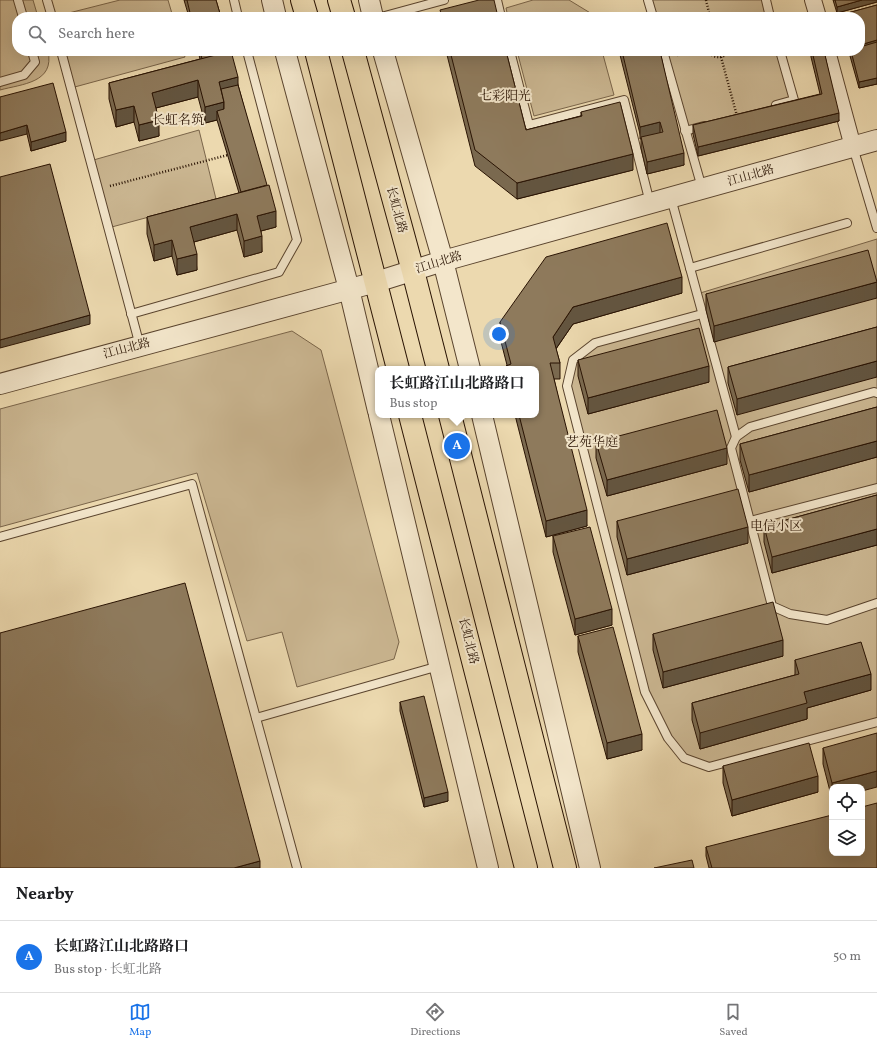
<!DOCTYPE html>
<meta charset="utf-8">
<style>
:root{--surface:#fff;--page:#f6f6f6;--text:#202124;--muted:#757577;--line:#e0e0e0;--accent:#1a73e8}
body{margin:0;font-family:Vollkorn,"Noto Serif SC",serif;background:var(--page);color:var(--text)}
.controls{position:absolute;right:12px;bottom:12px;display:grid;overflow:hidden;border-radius:8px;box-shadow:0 4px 16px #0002}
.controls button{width:36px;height:36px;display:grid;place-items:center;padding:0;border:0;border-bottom:1px solid var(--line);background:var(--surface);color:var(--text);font:20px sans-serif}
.you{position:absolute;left:499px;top:334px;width:14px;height:14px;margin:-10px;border:3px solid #fff;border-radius:50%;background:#1a73e8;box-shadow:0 0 0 6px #1a73e833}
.badge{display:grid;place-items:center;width:26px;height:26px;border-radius:50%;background:var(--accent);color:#fff;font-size:13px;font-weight:700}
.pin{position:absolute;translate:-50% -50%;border:2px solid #fff;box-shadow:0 1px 4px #0006}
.popup{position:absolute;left:375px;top:366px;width:164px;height:52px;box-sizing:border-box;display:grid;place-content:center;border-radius:8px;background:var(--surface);filter:drop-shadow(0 1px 3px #0005);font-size:13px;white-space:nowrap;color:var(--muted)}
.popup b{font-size:15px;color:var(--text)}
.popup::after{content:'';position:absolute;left:50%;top:100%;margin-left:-8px;border:8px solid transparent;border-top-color:var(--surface)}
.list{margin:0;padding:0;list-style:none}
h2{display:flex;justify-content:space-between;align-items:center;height:52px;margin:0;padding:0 16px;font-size:17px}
h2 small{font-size:13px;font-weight:400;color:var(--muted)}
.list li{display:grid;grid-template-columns:26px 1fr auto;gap:12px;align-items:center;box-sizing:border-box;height:72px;padding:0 16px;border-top:1px solid var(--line)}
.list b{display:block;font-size:15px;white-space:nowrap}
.list p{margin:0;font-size:13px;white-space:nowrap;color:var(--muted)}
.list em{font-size:13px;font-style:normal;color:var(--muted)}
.icon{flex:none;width:22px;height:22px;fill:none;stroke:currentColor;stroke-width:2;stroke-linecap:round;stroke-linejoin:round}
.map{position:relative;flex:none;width:877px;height:868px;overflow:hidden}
.search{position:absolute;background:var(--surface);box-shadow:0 4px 16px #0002;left:12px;right:12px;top:12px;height:44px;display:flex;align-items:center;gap:10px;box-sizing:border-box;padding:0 14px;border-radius:16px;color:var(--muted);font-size:15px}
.sheet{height:124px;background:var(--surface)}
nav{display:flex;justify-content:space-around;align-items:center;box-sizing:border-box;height:56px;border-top:1px solid var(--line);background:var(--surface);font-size:11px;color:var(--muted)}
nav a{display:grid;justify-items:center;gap:2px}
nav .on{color:var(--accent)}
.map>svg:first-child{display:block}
</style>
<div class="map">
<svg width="877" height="868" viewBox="0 0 877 868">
<rect width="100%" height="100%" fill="#ecd9af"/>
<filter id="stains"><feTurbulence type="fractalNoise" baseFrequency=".005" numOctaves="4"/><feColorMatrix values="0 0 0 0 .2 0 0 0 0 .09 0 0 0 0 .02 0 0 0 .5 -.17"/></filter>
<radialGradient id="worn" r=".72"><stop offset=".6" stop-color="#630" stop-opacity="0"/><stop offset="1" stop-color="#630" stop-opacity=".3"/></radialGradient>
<g fill="#cbb792" stroke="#7a654a">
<path d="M0 0H33L38 17H17V51H48C55 83 22 84 0 90Z"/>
<polygon points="120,0 168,0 173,17 53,17"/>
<polygon points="533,0 569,0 592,14 593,17 508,17 506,8"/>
<polygon points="648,0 766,0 770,17 653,17"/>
<polygon points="61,51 183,51 185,57 71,88"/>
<polygon points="517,51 602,51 614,95 534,116"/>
<polygon points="663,51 780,51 794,100 685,131"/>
<polygon points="199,130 216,199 108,228 90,161"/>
<polygon points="877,239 877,722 709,767 684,758 645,692 567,386 573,360 595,343 702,314 697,294"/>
<polygon points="292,331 321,350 399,642 394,659 297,687 282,632 247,641 197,473 0,527 0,409"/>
</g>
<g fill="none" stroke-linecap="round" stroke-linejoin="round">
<g stroke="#5a442e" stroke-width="10">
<g id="service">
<polyline points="18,0 23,17"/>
<polyline points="47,0 52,17"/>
<polyline points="234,0 238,17"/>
<polyline points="497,0 501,17"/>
<polyline points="648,0 653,17"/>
<polyline points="766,0 770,17"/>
<polyline points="381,17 444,0"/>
<polyline points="61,51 140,346"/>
<polyline points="510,51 529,125 624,100 650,203"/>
<polyline points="663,51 702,188"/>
<polyline points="0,82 24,75 35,62 32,51"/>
<polyline points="776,105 794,100 780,51"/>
<polyline points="685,131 704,126"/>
<polyline points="853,147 877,228"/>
<polyline points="671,198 736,437"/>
<polyline points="690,268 847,223"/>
<polyline points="131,314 279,272 297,240 247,51"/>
<polyline points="702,314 595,343 573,360 567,386 645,692 668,738 684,758 709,767 877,722"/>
<polyline points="877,393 874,392 750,427 736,437 731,448 772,606 790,614 827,620 877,603"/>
<polyline points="750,521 877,488"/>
<polyline points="0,537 192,484 297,868"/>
<polyline points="256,718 439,666"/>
</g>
</g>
<g stroke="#5a442e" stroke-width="18">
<g id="minor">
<polyline points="813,0 818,17"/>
<polyline points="827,51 853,147"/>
</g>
</g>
<g stroke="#5a442e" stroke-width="22">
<g id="tertiary">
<polyline points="272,0 276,17"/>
<polyline points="369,0 373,17"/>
<polyline points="285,51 349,289 378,411"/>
<polyline points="383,51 443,261 470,369"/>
<polyline points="0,384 376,282 443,261 877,140"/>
<polyline points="379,415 488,868"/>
<polyline points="482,415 590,868"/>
</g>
</g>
<g stroke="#291303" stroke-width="24">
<g id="trunk">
<polyline points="302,0 307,17"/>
<polyline points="339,0 344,17"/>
<polyline points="316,51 398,369"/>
<polyline points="353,51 413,271 438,369"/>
<polyline points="410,415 526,868"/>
<polyline points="450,415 565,868"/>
</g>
</g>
<g stroke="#291303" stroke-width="2.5" stroke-dasharray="1 2" stroke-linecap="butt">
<polyline points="706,0 710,17"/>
<path d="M707 51C714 59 723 59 731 51"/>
<polyline points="74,54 85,51"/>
<polyline points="677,55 692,51"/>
<polyline points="721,57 737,116"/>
<polyline points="110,186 228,155"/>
</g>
<use href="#service" stroke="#f3e6cb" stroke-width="8"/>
<use href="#minor" stroke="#f3e6cb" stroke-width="16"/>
<use href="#tertiary" stroke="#f3e6cb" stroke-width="20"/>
<use href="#trunk" stroke="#ecd9af" stroke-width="22"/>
</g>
<g fill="#7a694f" stroke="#291303">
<polygon points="184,0 216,0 221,17 189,17"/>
<polygon points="833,0 877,0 877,2 837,13"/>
<polygon points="877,5 877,84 859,88 850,56 850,51 860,51 860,17 844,17 844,14"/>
<polygon points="198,51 229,51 276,227 261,231 262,252 244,257 237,230 194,242 197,270 177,275 172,256 154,261 147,234 147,217 239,193 217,120 205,123 198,97 156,108 159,136 139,141 134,122 116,127 109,99 109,83 200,59"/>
<polygon points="446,51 506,51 526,130 581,116 581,112 633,170 517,199 475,166"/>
<polygon points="619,51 660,51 684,165 647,174 641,148 641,138"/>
<polygon points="811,51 824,51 839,121 698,156 693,134 693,125 820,94 811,57"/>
<polygon points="0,97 66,141 31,151 27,134"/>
<polygon points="877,282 714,342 706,310 706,294"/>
<polygon points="682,293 573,324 556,349 560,363 560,379 554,379 587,526 546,537 515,415 536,415 536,369 506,369 506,366 507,365 500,338 500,322"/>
<polygon points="877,327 737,415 728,383 728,367"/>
<polygon points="578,360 709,382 588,414 578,376"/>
<polygon points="877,407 877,457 749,492 740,460 740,444"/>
<polygon points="596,442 727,464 607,496 596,458"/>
<polygon points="877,495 877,545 772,573 764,542 764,526"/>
<polygon points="617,521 748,543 627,575 617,537"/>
<polygon points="553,536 612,625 575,635 553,552"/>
<polygon points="653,634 783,656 663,688 653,650"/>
<polygon points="578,636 642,750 607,759 578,652"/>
<polygon points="795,660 871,690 807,708 807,719 700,749 692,720 692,703 795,675"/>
<polygon points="400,702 448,801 424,807 400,711"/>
<polygon points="823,748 862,787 832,787 832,799 823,764"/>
<polygon points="723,766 818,792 732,816 723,783"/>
<polygon points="706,847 877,868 709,868 706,856"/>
</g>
<g fill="#635540" stroke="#291303">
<polygon points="862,0 877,0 877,2 837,13 837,7"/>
<polygon points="877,40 877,46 860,51 860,45"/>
<polygon points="238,77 238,93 221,98 219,82"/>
<polygon points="877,78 877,84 859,88 859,82"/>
<polygon points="198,80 198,97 152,109 152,93"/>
<polygon points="224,102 224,118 217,111 217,120 205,123 205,107"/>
<polygon points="134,106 134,122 116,127 116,110"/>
<polygon points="839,113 839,121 698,156 698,147"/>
<polygon points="159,120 159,136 139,141 139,125"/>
<polygon points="660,122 660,134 640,139 640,127"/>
<polygon points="27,125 27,134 0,141 0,133"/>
<polygon points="66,132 66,141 31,151 31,142"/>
<polygon points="684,153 684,165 647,174 647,162"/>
<polygon points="633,154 633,170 517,199 517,183"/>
<polygon points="276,211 276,227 257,232 257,216"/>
<polygon points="237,214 237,230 190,243 190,227"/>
<polygon points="262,236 262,252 244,257 244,241"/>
<polygon points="172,240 172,256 154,261 154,245"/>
<polygon points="197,254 197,270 177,275 177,259"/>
<polygon points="682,277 682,293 573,324 553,353 553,337 573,307"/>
<polygon points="877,282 877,298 714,342 714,326"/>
<polygon points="90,315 90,324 0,348 0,340"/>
<polygon points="877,361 877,377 737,415 737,399"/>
<polygon points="709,366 709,382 588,414 588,398"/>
<polygon points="877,441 877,457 749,492 749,475"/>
<polygon points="727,448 727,464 607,496 607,480"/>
<polygon points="587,510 587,526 546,537 546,521"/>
<polygon points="748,527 748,543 627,575 627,559"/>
<polygon points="877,529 877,545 772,573 772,557"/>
<polygon points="612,609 612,625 575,635 575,619"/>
<polygon points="783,640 783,656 663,688 663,672"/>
<polygon points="871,674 871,690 807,708 807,719 700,749 700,733 804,692"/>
<polygon points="642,734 642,750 607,759 607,743"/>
<polygon points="877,771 877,787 862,791 862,787 832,787 832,783"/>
<polygon points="818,776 818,792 732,816 732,800"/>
<polygon points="448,792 448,801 424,807 424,798"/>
<polygon points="260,861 260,868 234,868"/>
</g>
<g fill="#8e7a5c" stroke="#291303">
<polygon points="187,0 216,0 221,17 191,17"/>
<polygon points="479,0 494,0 498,17 442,17 440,10"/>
<polygon points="835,0 862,0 837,7"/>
<polygon points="877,5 877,40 860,45 860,17 845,17 844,14"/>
<polygon points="650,13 651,17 631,17"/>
<polygon points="877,42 877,78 859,82 851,51 860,51 860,47"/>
<polygon points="200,51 229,51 229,52 202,59"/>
<polygon points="231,51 238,77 219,82 224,102 205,107 198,80 152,93 159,120 139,125 134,106 116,110 109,83"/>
<polygon points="450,51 506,51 526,130 582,116 581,112 620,102 633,154 517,183 475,150"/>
<polygon points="622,51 660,51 684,153 647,162 641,137 663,132 660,122 640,127"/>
<polygon points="812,51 824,51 839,113 698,147 693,125 822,94"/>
<polygon points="53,83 66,132 31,142 27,125 0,133 0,97"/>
<polygon points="238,85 267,185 241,192 217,111 224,109 224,102 221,89"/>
<polygon points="50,164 90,315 0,340 0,177"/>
<polygon points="269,185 276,211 257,216 262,236 244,241 237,214 190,227 197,254 177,259 172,240 154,245 147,217"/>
<polygon points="667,223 682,277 573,307 553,337 560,363 550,363 587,510 546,521 519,415 536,415 536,369 507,369 506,366 511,364 500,322 546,257"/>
<polygon points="868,250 877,282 714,326 706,294"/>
<polygon points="877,327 877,361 737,399 728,367"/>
<polygon points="699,328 709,366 588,398 578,360"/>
<polygon points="877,407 877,441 749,475 740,444"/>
<polygon points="717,410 727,448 607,480 596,442"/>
<polygon points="738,489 748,527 627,559 617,521"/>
<polygon points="877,495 877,529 772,557 764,526"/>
<polygon points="590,527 612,609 575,619 553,536"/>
<polygon points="185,583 260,861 234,868 0,868 0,633"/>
<polygon points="773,602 783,640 663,672 653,634"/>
<polygon points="613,627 642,734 607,743 578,636"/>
<polygon points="861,642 871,674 804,692 807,703 700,733 692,703 799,674 795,660"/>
<polygon points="424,696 448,792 424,798 400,702"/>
<polygon points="877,733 877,771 832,783 823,748"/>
<polygon points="809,743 818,776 732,800 723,766"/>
<polygon points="877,803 877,868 712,868 706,847 832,815 832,853 862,853 862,807"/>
<polygon points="692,860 694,868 654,868"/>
</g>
<g text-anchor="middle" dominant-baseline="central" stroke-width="4" stroke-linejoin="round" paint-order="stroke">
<g font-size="12" fill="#291303" stroke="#f3e6cb">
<text transform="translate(751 176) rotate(-16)">江山北路</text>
<text transform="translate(396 210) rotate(75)">长虹北路</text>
<text transform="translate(439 263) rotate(-17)">江山北路</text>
<text transform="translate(127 349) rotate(-15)">江山北路</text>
<text transform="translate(468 641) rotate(76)">长虹北路</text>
</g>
<g font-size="13" fill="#291303" stroke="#f3e6cb">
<text x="505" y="97">七彩阳光</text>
<text x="178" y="121">长虹名筑</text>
<text x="592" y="443">艺苑华庭</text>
<text x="776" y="527">电信小区</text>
</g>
</g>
<rect width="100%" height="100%" filter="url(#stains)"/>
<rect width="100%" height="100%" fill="url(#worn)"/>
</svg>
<div class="controls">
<button><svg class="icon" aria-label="locate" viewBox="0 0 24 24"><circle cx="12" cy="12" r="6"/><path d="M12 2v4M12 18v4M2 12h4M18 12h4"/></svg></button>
<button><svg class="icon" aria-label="layers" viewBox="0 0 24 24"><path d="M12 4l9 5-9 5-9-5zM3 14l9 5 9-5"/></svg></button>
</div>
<div class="you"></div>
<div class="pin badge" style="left:457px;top:446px">A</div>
<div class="popup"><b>长虹路江山北路路口</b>Bus stop</div>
<div class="search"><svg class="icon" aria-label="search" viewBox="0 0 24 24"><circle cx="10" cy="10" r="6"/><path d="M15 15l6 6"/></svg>Search here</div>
</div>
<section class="sheet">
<h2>Nearby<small></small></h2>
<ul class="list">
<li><span class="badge">A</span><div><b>长虹路江山北路路口</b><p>Bus stop · 长虹北路</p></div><em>50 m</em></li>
</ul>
</section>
<nav>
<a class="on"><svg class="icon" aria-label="map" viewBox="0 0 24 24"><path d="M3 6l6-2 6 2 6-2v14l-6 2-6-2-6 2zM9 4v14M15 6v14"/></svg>Map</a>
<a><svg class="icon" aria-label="directions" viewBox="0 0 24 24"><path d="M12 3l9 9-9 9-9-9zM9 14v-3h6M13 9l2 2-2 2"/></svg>Directions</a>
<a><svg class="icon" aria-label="saved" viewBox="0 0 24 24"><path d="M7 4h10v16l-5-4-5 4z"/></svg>Saved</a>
</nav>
